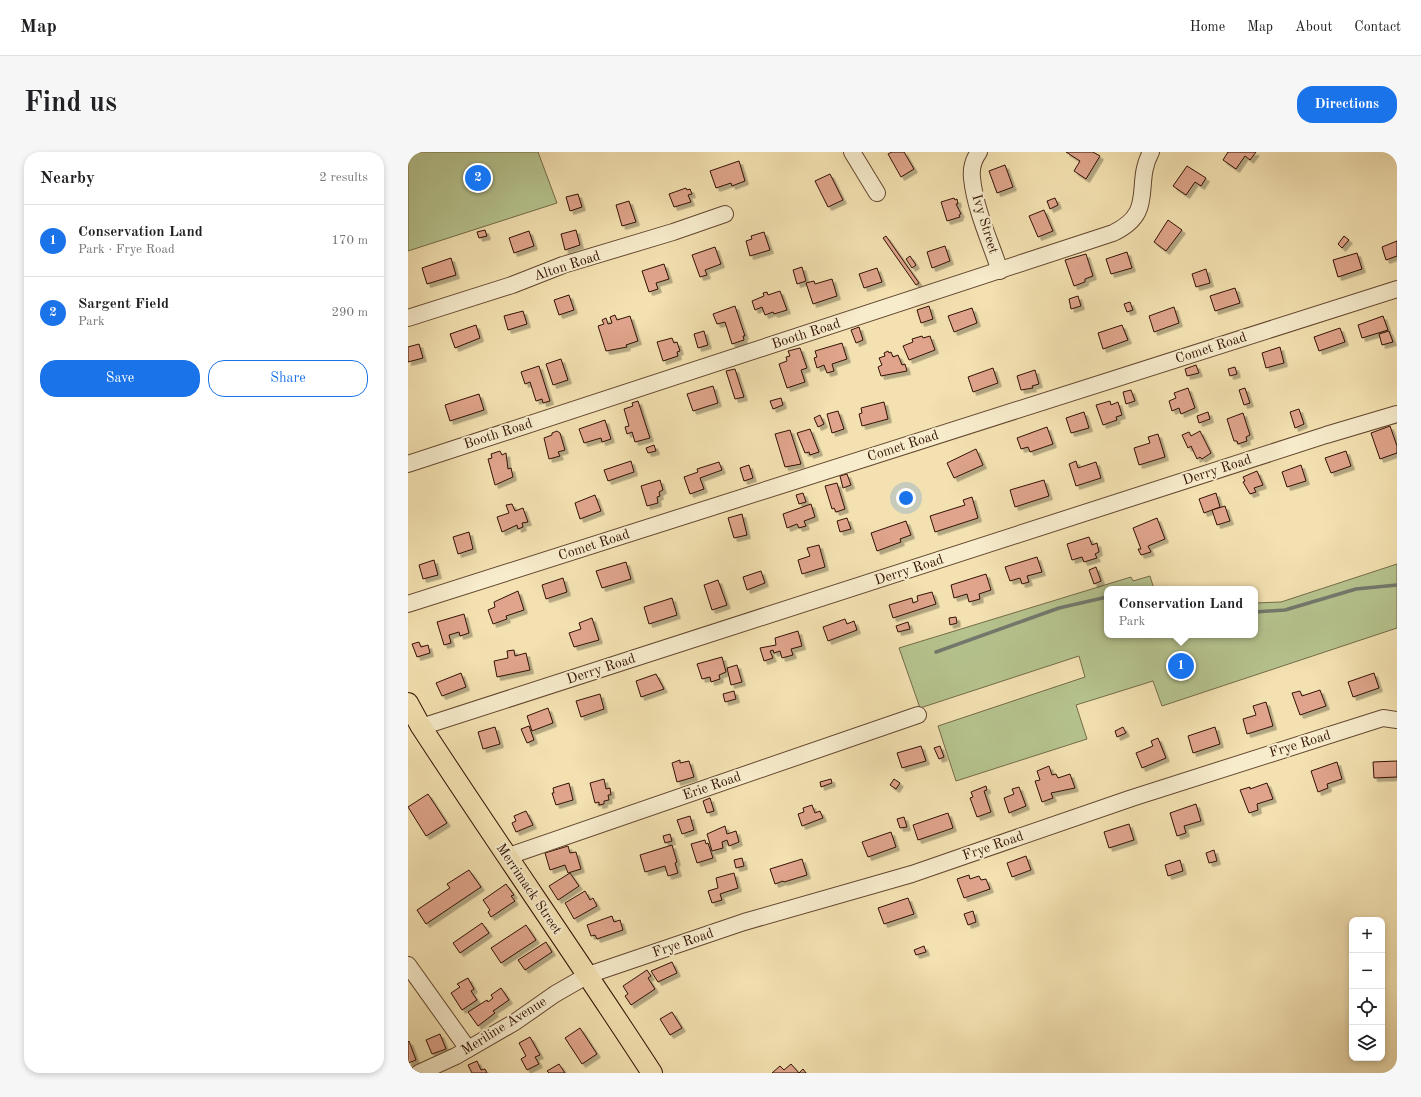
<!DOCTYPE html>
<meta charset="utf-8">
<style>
:root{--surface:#fff;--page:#f6f6f6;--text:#202124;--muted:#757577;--line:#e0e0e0;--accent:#1a73e8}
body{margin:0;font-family:"Old Standard TT",serif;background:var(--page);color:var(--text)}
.controls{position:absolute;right:12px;bottom:12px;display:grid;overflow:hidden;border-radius:8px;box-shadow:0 2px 6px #0003}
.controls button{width:36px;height:36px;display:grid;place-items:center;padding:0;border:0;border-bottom:1px solid var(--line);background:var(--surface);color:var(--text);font:20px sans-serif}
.you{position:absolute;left:498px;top:346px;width:14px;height:14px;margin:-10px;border:3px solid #fff;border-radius:50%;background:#1a73e8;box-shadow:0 0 0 6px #1a73e833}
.badge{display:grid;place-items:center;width:26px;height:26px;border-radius:50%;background:var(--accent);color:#fff;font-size:13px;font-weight:700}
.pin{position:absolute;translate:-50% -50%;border:2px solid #fff;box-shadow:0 1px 4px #0006}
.popup{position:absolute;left:696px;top:434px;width:154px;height:52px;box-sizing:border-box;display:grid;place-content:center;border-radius:8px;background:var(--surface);filter:drop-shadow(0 1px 3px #0005);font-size:13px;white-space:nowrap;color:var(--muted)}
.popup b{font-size:15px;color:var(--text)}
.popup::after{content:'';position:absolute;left:50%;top:100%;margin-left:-8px;border:8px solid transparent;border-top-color:var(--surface)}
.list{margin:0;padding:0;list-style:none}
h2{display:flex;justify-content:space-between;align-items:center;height:52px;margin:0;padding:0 16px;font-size:17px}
h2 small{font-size:13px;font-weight:400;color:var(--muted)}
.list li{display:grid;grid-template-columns:26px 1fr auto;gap:12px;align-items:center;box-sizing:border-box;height:72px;padding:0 16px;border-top:1px solid var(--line)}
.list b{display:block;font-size:15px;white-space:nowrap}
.list p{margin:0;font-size:13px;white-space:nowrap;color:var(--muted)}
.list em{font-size:13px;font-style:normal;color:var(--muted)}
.actions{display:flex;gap:8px;padding:12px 16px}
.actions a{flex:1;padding:9px 0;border:1px solid var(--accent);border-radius:16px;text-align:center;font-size:14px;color:var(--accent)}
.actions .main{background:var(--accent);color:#fff}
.icon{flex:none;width:22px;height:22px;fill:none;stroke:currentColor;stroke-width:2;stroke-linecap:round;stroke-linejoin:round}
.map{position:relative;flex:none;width:989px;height:921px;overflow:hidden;border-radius:16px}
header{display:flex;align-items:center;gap:24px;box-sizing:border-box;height:56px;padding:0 20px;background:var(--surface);border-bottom:1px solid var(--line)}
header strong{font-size:19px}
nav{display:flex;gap:22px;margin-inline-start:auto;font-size:14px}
.intro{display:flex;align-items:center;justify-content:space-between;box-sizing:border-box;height:96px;padding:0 24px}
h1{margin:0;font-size:28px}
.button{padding:10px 18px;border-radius:16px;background:var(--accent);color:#fff;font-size:14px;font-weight:700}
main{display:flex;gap:24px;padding:0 24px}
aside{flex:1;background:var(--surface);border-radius:16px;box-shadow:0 2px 6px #0003}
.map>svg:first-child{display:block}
</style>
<header>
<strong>Map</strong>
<nav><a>Home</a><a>Map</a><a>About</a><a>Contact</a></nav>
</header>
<div class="intro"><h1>Find us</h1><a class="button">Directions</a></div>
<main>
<aside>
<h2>Nearby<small>2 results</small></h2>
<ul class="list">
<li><span class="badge">1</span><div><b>Conservation Land</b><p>Park · Frye Road</p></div><em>170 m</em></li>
<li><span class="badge">2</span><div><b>Sargent Field</b><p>Park</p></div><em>290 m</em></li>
</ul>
<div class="actions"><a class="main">Save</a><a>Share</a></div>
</aside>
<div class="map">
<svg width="989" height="921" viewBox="0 0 989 921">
<defs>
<filter id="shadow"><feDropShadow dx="3.5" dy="3.5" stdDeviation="0" flood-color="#0004"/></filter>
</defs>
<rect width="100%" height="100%" fill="#f3e1b1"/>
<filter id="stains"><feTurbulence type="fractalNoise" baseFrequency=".005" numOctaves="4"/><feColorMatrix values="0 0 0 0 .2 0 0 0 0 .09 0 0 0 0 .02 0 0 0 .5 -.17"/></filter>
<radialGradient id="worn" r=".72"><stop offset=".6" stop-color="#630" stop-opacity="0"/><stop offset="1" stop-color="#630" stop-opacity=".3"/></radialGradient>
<g fill="#b6c48f" stroke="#746b4a">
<polygon points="0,0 130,0 149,51 0,99"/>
<polygon points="989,412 989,476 754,554 745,529 668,553 679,587 548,629 530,574 677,525 671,504 512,556 491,496 723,425 725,429 742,424 746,437 699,437 699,483 847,483 847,451 873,450"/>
</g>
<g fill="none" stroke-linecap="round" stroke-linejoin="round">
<g stroke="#73786e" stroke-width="3.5">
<polyline points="847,460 877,458 948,437 989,433"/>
<polyline points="528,500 651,456 699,445"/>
</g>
</g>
<g fill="#dfa48b" stroke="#331204" filter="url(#shadow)">
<polygon points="484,0 496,0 506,17 493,25 480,2"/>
<polygon points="658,0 685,0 692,4 678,27 666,19 672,9"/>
<polygon points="820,0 848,0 842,8 837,4 828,17 815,8"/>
<polygon points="331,9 337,29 324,34 323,31 308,36 302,19"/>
<polygon points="597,13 605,35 589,41 581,19"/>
<polygon points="779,14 798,26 793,34 787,30 778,43 765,34"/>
<polygon points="422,22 435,48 420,55 407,29"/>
<polygon points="278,36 279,38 282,37 284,42 280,43 283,50 266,55 261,42"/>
<polygon points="170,42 174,55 162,59 158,45"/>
<polygon points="546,46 547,48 549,47 550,52 548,52 553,62 551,63 552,65 539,69 533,50"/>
<polygon points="647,46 650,53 642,57 639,49"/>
<polygon points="221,49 228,70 214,74 208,53"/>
<polygon points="636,58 645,79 630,85 621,64"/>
<polygon points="760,68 774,78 758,99 746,90"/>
<polygon points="77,78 79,84 71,86 69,80"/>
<polygon points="168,78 172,93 157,98 153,82"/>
<polygon points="121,79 126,94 106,101 101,86"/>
<polygon points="356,80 362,98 342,104 338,89 344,87 343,84"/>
<polygon points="478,84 511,131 508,133 475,86"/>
<polygon points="936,84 941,88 934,96 930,92"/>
<polygon points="989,89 989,104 978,108 974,95"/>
<polygon points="537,94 542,109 524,116 519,100"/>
<polygon points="307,95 313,112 297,118 299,123 292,125 284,103"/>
<polygon points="719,100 724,116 703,122 698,107"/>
<polygon points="949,101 954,117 930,125 925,108"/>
<polygon points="678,102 685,124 677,127 677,130 666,134 657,108"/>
<polygon points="502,104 508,113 504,116 498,107"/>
<polygon points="43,106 48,123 19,132 14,116"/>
<polygon points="256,112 261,127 248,131 250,137 241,140 234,119"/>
<polygon points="394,115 398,129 389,132 385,118"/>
<polygon points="469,116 474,130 456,136 451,122"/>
<polygon points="798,117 802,131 788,135 784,122"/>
<polygon points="424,127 429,144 405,152 398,131 406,129 407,132"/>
<polygon points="827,136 832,151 807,159 802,144"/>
<polygon points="372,139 379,158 366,162 365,160 357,163 354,155 347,158 344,149 356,144 355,141 359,140 360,143"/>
<polygon points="161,143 166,158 151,163 146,148"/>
<polygon points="670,144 673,154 663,157 661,147"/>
<polygon points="722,150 725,158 719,160 716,152"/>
<polygon points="327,154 337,184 335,184 336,188 324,192 317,170 309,172 305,162"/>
<polygon points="521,154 525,167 513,171 509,158"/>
<polygon points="766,155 771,171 746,180 741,164"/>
<polygon points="564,156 569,171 546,180 540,164"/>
<polygon points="115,159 119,172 100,178 96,164"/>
<polygon points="207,163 209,168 222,164 230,189 218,193 219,195 198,199 190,174 196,172 194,168 198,166 200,172 204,171 202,165"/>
<polygon points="975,164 980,178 954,186 950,173"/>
<polygon points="68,173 72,186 47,196 42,182"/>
<polygon points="714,173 720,188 695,197 690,181"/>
<polygon points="451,175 455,188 448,191 443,178"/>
<polygon points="932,176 937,190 911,199 906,185"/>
<polygon points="296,179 300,193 290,196 286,182"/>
<polygon points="981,179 985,190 974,193 971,182"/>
<polygon points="514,184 515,186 522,184 527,198 501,208 495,194 505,190 504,187"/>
<polygon points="264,186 266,191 269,190 272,199 269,200 270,204 255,209 249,190"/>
<polygon points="434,191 439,207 424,212 426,219 419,221 416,213 409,216 406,206 409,205 407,199"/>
<polygon points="11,192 15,206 0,210 0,195"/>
<polygon points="872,195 876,211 858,216 854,201"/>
<polygon points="392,196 399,216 393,218 397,230 379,236 371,212 379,209 378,205 382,204 380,199"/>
<polygon points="480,199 481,201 483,200 485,205 490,203 494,213 497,212 499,219 473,224 470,215 474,213 471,206 477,204 476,201"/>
<polygon points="153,207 160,228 145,233 138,212"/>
<polygon points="788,213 791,221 779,224 777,217"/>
<polygon points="131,214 142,249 135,251 134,247 128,249 122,230 117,232 113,220"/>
<polygon points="827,215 829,222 822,224 820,217"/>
<polygon points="585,216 590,231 565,240 560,225"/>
<polygon points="327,217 336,245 327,247 318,219"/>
<polygon points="627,218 631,232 624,234 625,236 613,238 609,224"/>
<polygon points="305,234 310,251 285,259 279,242"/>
<polygon points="780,236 787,256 773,262 771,256 764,259 761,249 768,246 766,241"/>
<polygon points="837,236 842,251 836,253 831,238"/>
<polygon points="723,238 727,249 718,252 715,240"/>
<polygon points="71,242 76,258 42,269 37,253"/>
<polygon points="373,246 375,253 365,257 362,249"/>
<polygon points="230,249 242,286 227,290 224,280 219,282 217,275 221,274 216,257 225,254 224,251"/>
<polygon points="702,249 703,253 710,250 714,263 708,265 709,268 695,273 688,253"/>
<polygon points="476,250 480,267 454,274 451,262 454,261 453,256"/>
<polygon points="891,257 896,272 887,276 882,260"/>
<polygon points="430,259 436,277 424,281 419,262"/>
<polygon points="676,260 681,276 663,281 658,266"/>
<polygon points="800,260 802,267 791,271 789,264"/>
<polygon points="835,261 842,283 838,285 839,289 830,292 829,289 826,289 819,267"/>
<polygon points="412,263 416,272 410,275 406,266"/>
<polygon points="197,268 203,287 194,290 193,286 176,291 171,277"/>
<polygon points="982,274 989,294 989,301 972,307 963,281"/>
<polygon points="639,275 645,292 622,300 620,295 613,297 609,286"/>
<polygon points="402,277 411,300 402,303 401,300 397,301 389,281"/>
<polygon points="382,278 393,312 377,315 367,282"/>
<polygon points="149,279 152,281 157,298 150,300 152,304 141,307 136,286 144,283 144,281"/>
<polygon points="792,279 803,301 794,307 792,305 789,307 783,294 780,296 774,283 781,280 783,284"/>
<polygon points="750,282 757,305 731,313 726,296 742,291 740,285"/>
<polygon points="246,293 248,299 240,301 238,296"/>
<polygon points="568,297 575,313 546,326 539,311"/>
<polygon points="92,299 94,303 98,301 100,317 103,316 105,325 87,333 80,307 84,306 83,302"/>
<polygon points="938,299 943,314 923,321 917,306"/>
<polygon points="223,309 226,320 200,329 196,318"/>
<polygon points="668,309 670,316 688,310 693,326 668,334 661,312"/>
<polygon points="311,310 314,318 292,326 296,337 282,342 276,325 290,320 289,317"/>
<polygon points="341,313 345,326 336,329 332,316"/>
<polygon points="893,313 898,329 879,335 874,320"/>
<polygon points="849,319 855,333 846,336 848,340 842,342 835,330 837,329 835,325"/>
<polygon points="439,322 443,333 435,336 432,324"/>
<polygon points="252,328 255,338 251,340 252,344 249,345 250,351 239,354 233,334"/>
<polygon points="636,328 641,344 607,355 602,338"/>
<polygon points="429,331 437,357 428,360 426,356 424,357 417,334"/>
<polygon points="395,341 398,350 391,352 388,343"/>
<polygon points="808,341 812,355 796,361 791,347"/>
<polygon points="187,343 193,359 172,367 167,351"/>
<polygon points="564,345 570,366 527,380 522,364 557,353 555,348"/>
<polygon points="104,352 107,359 115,356 120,370 114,371 115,375 110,377 109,373 94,380 89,365 101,361 98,353"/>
<polygon points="403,352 407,365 396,369 398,374 391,376 389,372 379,376 375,362"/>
<polygon points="817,354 822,369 809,373 804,358"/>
<polygon points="334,362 339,383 326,386 320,366"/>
<polygon points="439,366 443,377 432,380 429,369"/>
<polygon points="749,366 757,387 740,394 743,400 733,403 730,397 733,397 725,376"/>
<polygon points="498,369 503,383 492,387 493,390 469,399 463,381"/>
<polygon points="61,380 65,397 50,402 45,385"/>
<polygon points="681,385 684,393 689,391 691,400 687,402 689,406 676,410 674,405 664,408 659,392"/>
<polygon points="411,393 417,415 394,422 390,408 402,404 399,396"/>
<polygon points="629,405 634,420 619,424 621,430 614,432 612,426 602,429 597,415"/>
<polygon points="26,408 30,423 15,427 11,413"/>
<polygon points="218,410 223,427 194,436 188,419"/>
<polygon points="688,415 693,429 686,432 681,418"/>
<polygon points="353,419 357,431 339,438 335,425"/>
<polygon points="578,422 583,438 571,442 572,447 561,450 559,442 546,446 543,433"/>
<polygon points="155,426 159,440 138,447 134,433"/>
<polygon points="310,428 319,453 304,458 296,433"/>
<polygon points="110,439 116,458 98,464 99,467 85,472 80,458 87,455 86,450"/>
<polygon points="524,440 528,452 485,466 481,453 504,446 505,451 510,449 509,444"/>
<polygon points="264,446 269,463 241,472 236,455"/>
<polygon points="56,462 61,481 52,484 51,480 41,483 43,491 36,493 29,470"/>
<polygon points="548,465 549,471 542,473 541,466"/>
<polygon points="184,466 191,488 166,495 161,481 173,477 171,471"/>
<polygon points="437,467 439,472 446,469 449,478 420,489 415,475"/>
<polygon points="500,470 502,477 490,480 488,474"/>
<polygon points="390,479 394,494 383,497 385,503 374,506 372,499 366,501 365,498 362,499 365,506 356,509 352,496 368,493 367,486"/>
<polygon points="11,490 13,495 20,493 22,501 9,505 4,492"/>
<polygon points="106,498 107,504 118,501 122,518 89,525 86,509 100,506 99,499"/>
<polygon points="314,505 318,520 311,523 312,527 303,530 302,525 294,527 289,512"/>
<polygon points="329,513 334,530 323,533 319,516"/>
<polygon points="53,521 58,535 34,544 28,531"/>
<polygon points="966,521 971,536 945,545 940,530"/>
<polygon points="248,522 256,537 233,545 228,529"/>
<polygon points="912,538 918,554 892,563 884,541 892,539 894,544"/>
<polygon points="326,539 328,547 317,550 315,542"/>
<polygon points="192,542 196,557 173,565 168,549"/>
<polygon points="858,550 865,574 839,582 835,567 848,563 845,554"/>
<polygon points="140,556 145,571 124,579 119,564"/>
<polygon points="121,574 126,588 119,591 113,577"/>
<polygon points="87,575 92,592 75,597 70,580"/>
<polygon points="715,575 718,581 709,585 707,579"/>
<polygon points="807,575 812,592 785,601 780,584"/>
<polygon points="750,586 758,606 734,616 728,601 745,594 743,589"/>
<polygon points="513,594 518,609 494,616 489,601"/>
<polygon points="532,594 536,605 531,607 526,596"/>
<polygon points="272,608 272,611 281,609 286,625 269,630 264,611"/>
<polygon points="989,609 989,625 966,626 965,610"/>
<polygon points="929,610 934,627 919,632 920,636 910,640 903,619"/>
<polygon points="641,614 644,623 648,622 650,626 662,622 667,636 643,641 645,646 634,650 627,629 632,628 629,619"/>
<polygon points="196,627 198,637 202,636 203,643 200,643 201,648 196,649 196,652 191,653 191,650 187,651 182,631"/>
<polygon points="423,627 424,631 413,635 412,630"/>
<polygon points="486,627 492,631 488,637 482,633"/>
<polygon points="161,631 165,648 148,653 144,641 146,641 145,636"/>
<polygon points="859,631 865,647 849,652 850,658 841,661 832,638 842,635 842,637"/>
<polygon points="578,634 579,638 576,639 583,660 569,665 562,646 565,645 563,640"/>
<polygon points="611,635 618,654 601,661 596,646 606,642 604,637"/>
<polygon points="20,642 39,671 18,684 0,655"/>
<polygon points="302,646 306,659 299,661 295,649"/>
<polygon points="788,652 793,669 776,674 778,681 769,684 762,661"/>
<polygon points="404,653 407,661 412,659 415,666 394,674 390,662 396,660 395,656"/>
<polygon points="118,659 125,673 108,680 104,671 108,669 106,664"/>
<polygon points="540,661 545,676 510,688 505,673"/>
<polygon points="282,664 286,678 274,682 269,668"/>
<polygon points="496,665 499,675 492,676 489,667"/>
<polygon points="721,672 726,688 701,696 696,680"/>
<polygon points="317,674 319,682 328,679 331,690 321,694 319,688 314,690 315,696 304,699 299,682"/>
<polygon points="483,680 488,695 460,705 454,690"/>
<polygon points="262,682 264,689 257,691 255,684"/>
<polygon points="297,688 298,692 300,691 305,706 289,711 283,692"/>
<polygon points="264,693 269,710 267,711 270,721 260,724 257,714 237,720 232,703"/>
<polygon points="160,694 162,701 168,700 173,717 160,721 157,713 142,718 137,701"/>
<polygon points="806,698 809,709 801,711 798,701"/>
<polygon points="618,704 623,718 604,725 599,711"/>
<polygon points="334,706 336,714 328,716 326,708"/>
<polygon points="394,707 399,723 376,730 375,729 367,732 362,717"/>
<polygon points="772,708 775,719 760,724 757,713"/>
<polygon points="61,718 73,735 18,772 9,758 42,736 39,732"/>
<polygon points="162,721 171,734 150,748 141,734"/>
<polygon points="326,721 330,736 312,742 314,748 304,751 300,739 310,736 308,726"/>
<polygon points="561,723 562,727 571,724 573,728 578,727 582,737 556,746 549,727"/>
<polygon points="98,732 106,743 103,744 107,749 83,765 80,760 82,758 75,748"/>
<polygon points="177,739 182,748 185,746 189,754 166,767 157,751"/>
<polygon points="500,746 506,762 476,772 470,756"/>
<polygon points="565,759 568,770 560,773 556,762"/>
<polygon points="204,764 206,770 212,768 215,778 189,787 187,783 183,784 179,773"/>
<polygon points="74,771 81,781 52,801 45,791"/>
<polygon points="118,773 128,788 93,811 83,796"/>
<polygon points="138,790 144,800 117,818 110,808"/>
<polygon points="516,794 518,800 508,803 506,798"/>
<polygon points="264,810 269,821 250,830 243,819"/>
<polygon points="239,818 243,824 240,826 247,837 223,853 217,844 220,842 215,834"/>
<polygon points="60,826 66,837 63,839 69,848 54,858 43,841 52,835 49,832"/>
<polygon points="93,836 101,848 85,859 87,861 70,874 60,860 79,848 80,850 85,846 83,843"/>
<polygon points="264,860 274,876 262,883 252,867"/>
<polygon points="172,876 189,902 174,912 157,886"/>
<polygon points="32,882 38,897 24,902 18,888"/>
<polygon points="122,885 132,903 127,905 131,912 119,918 113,907 118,904 111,891"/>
<polygon points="1,889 8,908 0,911 0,890"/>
<polygon points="69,909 73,918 77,917 79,921 64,921 60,913"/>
<polygon points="151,912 157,921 141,921 139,919"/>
<polygon points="383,912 391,921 395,917 398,921 364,921 372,914 376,918"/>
</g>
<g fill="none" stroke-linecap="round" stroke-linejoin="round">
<g stroke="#63462f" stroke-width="18">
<g id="minor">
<polyline points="444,0 469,41"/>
<path d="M571 0C565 8 563 17 564 26 567 57 582 89 592 119"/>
<polyline points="0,166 104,133 155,113 265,80 317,62"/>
<path d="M0 312 705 81C749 60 725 33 743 0"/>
<polyline points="0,452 989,137"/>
<polyline points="13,575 918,283 989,262"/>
<polyline points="98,705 510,563"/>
<polyline points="0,813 60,897"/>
<polyline points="11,921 48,904 107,870 147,842 180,823 336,770 504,722 724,646 975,566 989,568"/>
</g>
</g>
<g stroke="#331204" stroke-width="22">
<path id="major" d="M0 551 12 573C88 690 168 804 244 921"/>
</g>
<use href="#minor" stroke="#f7eccc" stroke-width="16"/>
<use href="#major" stroke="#f3e1b1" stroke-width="20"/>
</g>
<g text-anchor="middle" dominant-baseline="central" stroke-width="4" stroke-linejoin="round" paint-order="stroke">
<g font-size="14" fill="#331204" stroke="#f7eccc">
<text transform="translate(577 72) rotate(73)">Ivy Street</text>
<text transform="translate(159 114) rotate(-18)">Alton Road</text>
<text transform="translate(398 182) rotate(-18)">Booth Road</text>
<text transform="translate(803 196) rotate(-18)">Comet Road</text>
<text transform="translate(90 282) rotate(-18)">Booth Road</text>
<text transform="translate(495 294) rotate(-18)">Comet Road</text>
<text transform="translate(809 318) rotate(-18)">Derry Road</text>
<text transform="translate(186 393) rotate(-18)">Comet Road</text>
<text transform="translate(501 418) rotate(-18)">Derry Road</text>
<text transform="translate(193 517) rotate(-18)">Derry Road</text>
<text transform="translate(892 592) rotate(-17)">Frye Road</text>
<text transform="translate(304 634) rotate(-19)">Erie Road</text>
<text transform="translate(585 694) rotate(-19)">Frye Road</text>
<text transform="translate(121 737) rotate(56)">Merrimack Street</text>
<text transform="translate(275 791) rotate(-19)">Frye Road</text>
<text transform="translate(96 874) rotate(-32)">Meriline Avenue</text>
</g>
</g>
<rect width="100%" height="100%" filter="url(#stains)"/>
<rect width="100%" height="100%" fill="url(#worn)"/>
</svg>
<div class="controls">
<button>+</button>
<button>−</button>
<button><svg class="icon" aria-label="locate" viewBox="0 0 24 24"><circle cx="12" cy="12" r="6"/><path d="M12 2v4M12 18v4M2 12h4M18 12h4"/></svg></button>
<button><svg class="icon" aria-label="layers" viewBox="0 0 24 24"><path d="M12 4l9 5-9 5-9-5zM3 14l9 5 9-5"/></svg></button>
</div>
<div class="you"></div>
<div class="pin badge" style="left:773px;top:514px">1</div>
<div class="popup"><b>Conservation Land</b>Park</div>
<div class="pin badge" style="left:70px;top:26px">2</div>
</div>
</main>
